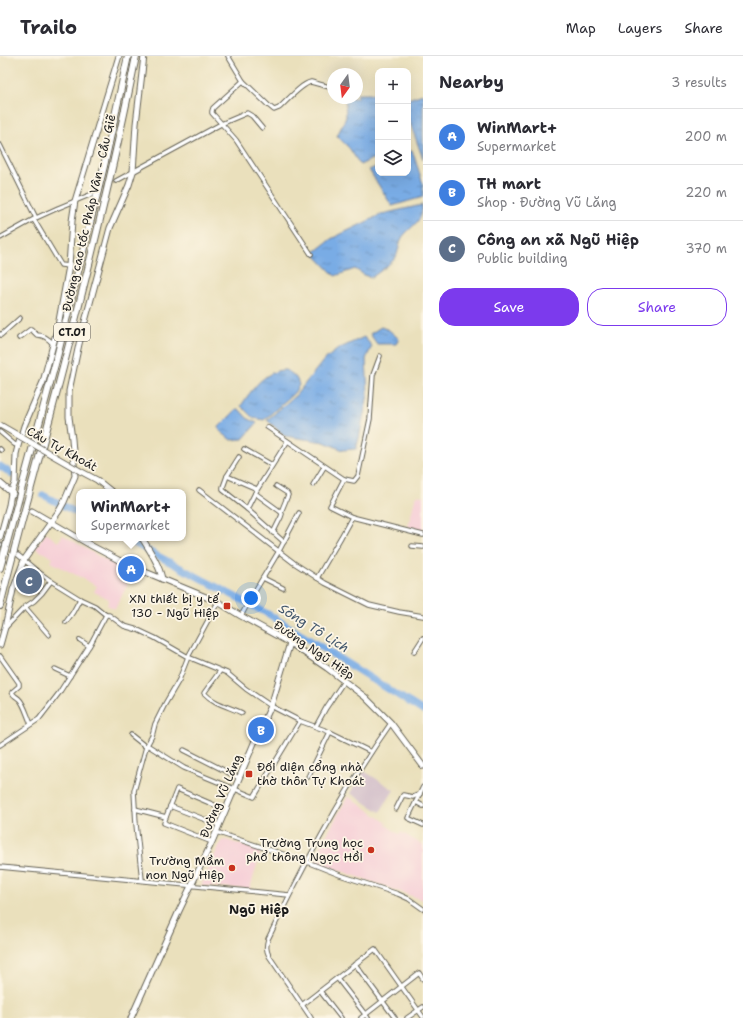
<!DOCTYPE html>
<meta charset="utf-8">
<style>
:root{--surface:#fff;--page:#f7f7f7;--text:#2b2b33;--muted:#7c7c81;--line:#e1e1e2;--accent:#7c3aed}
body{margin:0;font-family:"Shantell Sans",sans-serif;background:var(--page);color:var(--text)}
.controls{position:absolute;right:12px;top:12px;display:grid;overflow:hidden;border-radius:8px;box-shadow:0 4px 16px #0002}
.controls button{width:36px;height:36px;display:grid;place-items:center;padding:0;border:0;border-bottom:1px solid var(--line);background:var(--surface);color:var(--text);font:20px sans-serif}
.compass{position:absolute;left:327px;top:12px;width:36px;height:36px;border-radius:50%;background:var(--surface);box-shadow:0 4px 16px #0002;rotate:194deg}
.you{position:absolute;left:251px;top:542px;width:14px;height:14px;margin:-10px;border:3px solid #fff;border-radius:50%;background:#1a73e8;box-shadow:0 0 0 6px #1a73e833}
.badge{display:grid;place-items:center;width:26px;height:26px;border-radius:50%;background:var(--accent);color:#fff;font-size:13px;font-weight:700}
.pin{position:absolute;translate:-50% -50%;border:2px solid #fff;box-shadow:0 1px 4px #0006}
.popup{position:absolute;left:76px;top:433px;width:110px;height:52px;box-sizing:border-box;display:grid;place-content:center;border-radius:8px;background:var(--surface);filter:drop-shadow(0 1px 3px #0005);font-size:13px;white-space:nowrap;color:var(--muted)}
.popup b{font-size:15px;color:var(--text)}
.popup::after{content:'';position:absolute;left:50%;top:100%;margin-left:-8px;border:8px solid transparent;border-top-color:var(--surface)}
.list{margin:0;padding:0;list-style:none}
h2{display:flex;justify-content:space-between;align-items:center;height:52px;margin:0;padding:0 16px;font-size:17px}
h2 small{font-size:13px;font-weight:400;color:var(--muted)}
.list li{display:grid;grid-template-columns:26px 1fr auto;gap:12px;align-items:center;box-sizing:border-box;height:56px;padding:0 16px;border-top:1px solid var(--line)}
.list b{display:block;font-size:15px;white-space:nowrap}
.list p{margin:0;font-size:13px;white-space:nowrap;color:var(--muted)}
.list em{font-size:13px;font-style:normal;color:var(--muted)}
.actions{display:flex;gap:8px;padding:12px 16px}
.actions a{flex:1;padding:9px 0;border:1px solid var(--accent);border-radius:16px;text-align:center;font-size:14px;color:var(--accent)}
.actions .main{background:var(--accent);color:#fff}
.icon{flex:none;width:22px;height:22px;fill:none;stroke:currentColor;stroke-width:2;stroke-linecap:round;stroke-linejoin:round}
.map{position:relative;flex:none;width:423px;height:962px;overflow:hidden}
header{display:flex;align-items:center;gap:24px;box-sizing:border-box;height:56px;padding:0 20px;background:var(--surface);border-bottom:1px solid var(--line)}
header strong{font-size:19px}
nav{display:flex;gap:22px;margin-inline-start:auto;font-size:14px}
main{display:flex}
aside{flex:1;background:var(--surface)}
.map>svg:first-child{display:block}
</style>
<header>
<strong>Trailo</strong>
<nav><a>Map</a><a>Layers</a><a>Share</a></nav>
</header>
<main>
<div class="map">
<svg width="423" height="962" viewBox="0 0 423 962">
<defs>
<pattern id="water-ripples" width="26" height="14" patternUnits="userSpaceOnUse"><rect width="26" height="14" fill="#79ace5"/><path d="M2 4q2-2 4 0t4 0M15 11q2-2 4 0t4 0" fill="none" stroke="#628bb9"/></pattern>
</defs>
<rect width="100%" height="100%" fill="#fcf5e5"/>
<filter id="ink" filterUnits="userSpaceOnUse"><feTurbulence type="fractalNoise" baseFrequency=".025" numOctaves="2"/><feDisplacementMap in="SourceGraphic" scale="8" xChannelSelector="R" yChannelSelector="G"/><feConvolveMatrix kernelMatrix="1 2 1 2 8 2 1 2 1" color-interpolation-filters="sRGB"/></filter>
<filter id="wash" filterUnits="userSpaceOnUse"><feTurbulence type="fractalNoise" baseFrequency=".012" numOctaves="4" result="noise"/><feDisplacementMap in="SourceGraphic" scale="16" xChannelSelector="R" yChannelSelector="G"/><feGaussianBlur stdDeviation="0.9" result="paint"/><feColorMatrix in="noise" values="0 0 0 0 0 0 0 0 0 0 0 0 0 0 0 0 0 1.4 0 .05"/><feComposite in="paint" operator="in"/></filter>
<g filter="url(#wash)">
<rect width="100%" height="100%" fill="#eae0bc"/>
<g fill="#f6cfd7">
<polygon points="416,439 423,440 423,474 408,471"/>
<polygon points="46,477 58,486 63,479 100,501 121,511 116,522 128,528 115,553 107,549 109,543 94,536 97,530 51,506 53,502 35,492"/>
<polygon points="348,740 387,767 386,769 399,778 401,776 423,789 423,844 316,806 315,800"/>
<polygon points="226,784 261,795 250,833 201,830 221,785"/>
</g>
<polygon fill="#d1bdc9" points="364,715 394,734 380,756 350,737"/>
<g fill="url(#water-ripples)" stroke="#4a6480">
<polygon points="357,38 378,38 378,100 360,109 350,93 337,80 346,61 345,42 357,42"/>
<polygon points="423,38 423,103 408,61 408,43"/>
<polygon points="412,94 423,128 423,141 392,150 369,114 378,110 378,117 408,117 408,96"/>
<path d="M422 149C423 165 414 168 405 178 399 183 399 195 396 201 393 206 378 217 372 221L366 220 355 213 335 220 313 197 331 183 382 158Z"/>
<polygon points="381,271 389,274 399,283 396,288 377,288 370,278"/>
<polygon points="364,281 372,290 366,303 368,338 359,382 356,393 343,394 324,386 285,380 267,364 296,339 323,305 338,293"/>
<path d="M286 314C293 318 297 321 299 329L294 337 264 364 253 362 241 350C250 336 261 320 277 315 280 314 283 314 286 314Z"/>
<polygon points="238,352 247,362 257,367 243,383 231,384 220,375 219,371"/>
</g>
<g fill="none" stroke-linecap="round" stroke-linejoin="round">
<g stroke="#79ace5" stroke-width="7">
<polyline points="0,410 12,418"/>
<polyline points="43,439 79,458"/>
<polyline points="124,482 270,559 423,655"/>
</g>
</g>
</g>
<g filter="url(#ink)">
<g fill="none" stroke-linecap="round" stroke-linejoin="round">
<g stroke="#c1b99c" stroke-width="3.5" stroke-dasharray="3.5 2" stroke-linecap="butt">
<polyline points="98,135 116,125"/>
<polyline points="0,489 15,498"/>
</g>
<polyline stroke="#c1b99c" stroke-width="5" stroke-dasharray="5 2.5" stroke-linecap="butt" points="12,440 32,455"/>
<g stroke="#646154" stroke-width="5.5">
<g id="street">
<path d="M228 0 243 25 268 49 274 54 279 52C287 45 301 28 311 26L333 32"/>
<polyline points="243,25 213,52 212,55 212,57 236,84 311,198"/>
<polyline points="0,89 36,162"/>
<polyline points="116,125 221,68 247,57 252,60 262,72"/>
<polyline points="34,164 61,209 69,210"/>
<polyline points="0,182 36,162 58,152 92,138"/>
<polyline points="0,278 1,279 20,262"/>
<path d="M19 282 31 273 37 279C44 279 49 283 53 288"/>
<polyline points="380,300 373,319 370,363 358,420 354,425 344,423 330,450 352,461 423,479"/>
<polyline points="267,371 344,423"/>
<polyline points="0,376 14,388 18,390"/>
<polyline points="0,393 1,394"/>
<polyline points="244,393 272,409"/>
<polyline points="239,401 227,420 257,433"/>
<polyline points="227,420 223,431 223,434 247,453"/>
<polyline points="313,429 324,411"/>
<polyline points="276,430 287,437 288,439 281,456"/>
<polyline points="199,434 294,507 325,527 369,549 399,556 423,560"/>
<polyline points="255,437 247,453 284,486"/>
<polyline points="273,477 281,461 282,458 281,456 259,440 255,437 287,386"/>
<polyline points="0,488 0,489"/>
<polyline points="412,490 423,491"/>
<polyline points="18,499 37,515 51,525 80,543 95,550 106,559 109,559 124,570 138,574 155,582 188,601 227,617 246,633 271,650 300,665 330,676 371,696"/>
<polyline points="263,522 283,532"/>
<polyline points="317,522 341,481 352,461"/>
<polyline points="25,551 49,579"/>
<polyline points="241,560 252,540 279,495 299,457"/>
<polyline points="66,566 73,556 80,543"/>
<polyline points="6,571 25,551 34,545 42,537 51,525"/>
<polyline points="80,584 89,590"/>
<polyline points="414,596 423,582"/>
<path d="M0 600 19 627V630L12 636C14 641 15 639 19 643 24 647 28 662 31 668"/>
<polyline points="55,613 70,620"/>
<path d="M220 615 204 637C214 648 230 651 242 657"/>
<polyline points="316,670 326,652 344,625"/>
<polyline points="131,679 146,691"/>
<polyline points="0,689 39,663 59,637 91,587 106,559"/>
<polyline points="147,689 184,712 254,741 300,665"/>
<polyline points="184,694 239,722"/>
<polyline points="308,721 330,676"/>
<polyline points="423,731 408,762 423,769"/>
<polyline points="416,746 423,750"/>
<polyline points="170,750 219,769"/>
<polyline points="135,753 166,761"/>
<polyline points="396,753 403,739 413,741 420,738"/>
<polyline points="216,776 307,806 340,819 398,838 409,843 423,853"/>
<polyline points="212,786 164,767 166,761 177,733 226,754"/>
<polyline points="0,811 289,839"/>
<polyline points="142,824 136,768 134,735 146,691 152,680 155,668 165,648 179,624 188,601 218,546"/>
<polyline points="355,908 395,962"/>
<polyline points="337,922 368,962"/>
<polyline points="320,935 341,962"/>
<polyline points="302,949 375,893 423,961"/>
<path d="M311 962 269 900C266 894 266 890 268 883 304 809 343 735 391 667"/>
<polyline points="361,962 419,917 423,923"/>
<polyline points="407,962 423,951"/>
</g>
</g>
<g stroke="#646154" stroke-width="7">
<g id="secondary">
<polyline points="80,415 97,424 112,436"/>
<polyline points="0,427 13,438"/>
<polyline points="32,455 92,490 126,508 218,546 241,560 290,587 327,612 365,641 391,667 423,710"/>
<polyline points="0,481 9,449 11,437 15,427 16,398 18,390 24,370 43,326 58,270 69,210 72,165 75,145 119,0"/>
<path d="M142 482C150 495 159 508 162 523"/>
<polyline points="0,589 5,571 13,534 24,504 59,455 64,446 75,420 72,383 69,361 69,335 79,288 110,172 129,129 133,116 136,68 144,0"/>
<polyline points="131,962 179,855 212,786 257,680 271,650 290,587"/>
</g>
</g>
<g stroke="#646154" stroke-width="8">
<g id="highway">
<polyline points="0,512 57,301 104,110 128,0"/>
<path d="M0 550C20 468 44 386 65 304 91 203 116 102 136 0"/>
</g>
</g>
<use href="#street" stroke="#fff" stroke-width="3.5"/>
<use href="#secondary" stroke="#fff" stroke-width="5"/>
<use href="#highway" stroke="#fff" stroke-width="6"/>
<g stroke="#646154" stroke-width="7" stroke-linecap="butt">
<polyline id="secondary-bridge" points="0,369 80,415"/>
</g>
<use href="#secondary-bridge" stroke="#fff" stroke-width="5"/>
</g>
</g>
<g fill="#c8321e" stroke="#fcf5e5" stroke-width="1.5">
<rect x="223" y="546" width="8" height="8" rx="2"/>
<rect x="245" y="714" width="8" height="8" rx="2"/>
<circle cx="371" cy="794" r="4"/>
<circle cx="232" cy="812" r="4"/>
</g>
<g text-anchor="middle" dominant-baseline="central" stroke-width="3.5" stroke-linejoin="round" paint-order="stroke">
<rect fill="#fcf5e5" stroke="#5f5d58" stroke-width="1" x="54" y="267" width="36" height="18" rx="3"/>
<g font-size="11" font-weight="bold" fill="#1c1c1c">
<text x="72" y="276">CT.01</text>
</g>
<g font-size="12" fill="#1c1c1c" stroke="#fcf5e5">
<text transform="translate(89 157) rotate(-77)">Đường cao tốc Pháp Vân - Cầu Giẽ</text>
<text transform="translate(62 393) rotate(29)">Cầu Tự Khoát</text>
<text transform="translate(314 594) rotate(34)">Đường Ngũ Hiệp</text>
<text transform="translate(221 740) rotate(-67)">Đường Vũ Lăng</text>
</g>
<g font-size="12" fill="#1c1c1c" stroke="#fcf5e5" text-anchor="end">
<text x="219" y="543">XN thiết bị y tế<tspan x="219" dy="14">130 - Ngũ Hiệp</tspan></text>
<text x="257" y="711" text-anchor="start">Đối diện cổng nhà<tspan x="257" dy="14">thờ thôn Tự Khoát</tspan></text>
<text x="363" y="787">Trường Trung học<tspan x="363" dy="14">phổ thông Ngọc Hồi</tspan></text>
<text x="224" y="805">Trường Mầm<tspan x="224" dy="14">non Ngũ Hiệp</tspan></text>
</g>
<g font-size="13" font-style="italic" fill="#41566c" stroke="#fcf5e5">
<text transform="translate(314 572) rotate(32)">Sông Tô Lịch</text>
</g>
<g font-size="13" font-weight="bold" fill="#1c1c1c" stroke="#fcf5e5">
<text x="259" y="853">Ngũ Hiệp</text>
</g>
</g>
</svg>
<div class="controls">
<button>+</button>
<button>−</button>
<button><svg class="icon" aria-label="layers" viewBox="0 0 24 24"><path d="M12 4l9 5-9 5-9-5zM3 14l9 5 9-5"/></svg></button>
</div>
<svg class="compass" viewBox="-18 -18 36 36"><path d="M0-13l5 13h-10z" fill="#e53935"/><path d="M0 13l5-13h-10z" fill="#7c7c81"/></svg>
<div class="you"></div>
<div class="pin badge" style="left:131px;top:513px;background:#3f7fe0">A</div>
<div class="popup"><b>WinMart+</b>Supermarket</div>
<div class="pin badge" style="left:261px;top:674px;background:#3f7fe0">B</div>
<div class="pin badge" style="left:29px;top:525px;background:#5c6f8a">C</div>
</div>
<aside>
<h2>Nearby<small>3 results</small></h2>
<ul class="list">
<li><span class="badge" style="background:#3f7fe0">A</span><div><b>WinMart+</b><p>Supermarket</p></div><em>200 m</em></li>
<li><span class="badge" style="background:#3f7fe0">B</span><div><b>TH mart</b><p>Shop · Đường Vũ Lăng</p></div><em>220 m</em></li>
<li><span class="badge" style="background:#5c6f8a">C</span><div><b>Công an xã Ngũ Hiệp</b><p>Public building</p></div><em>370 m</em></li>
</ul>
<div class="actions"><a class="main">Save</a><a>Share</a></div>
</aside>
</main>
